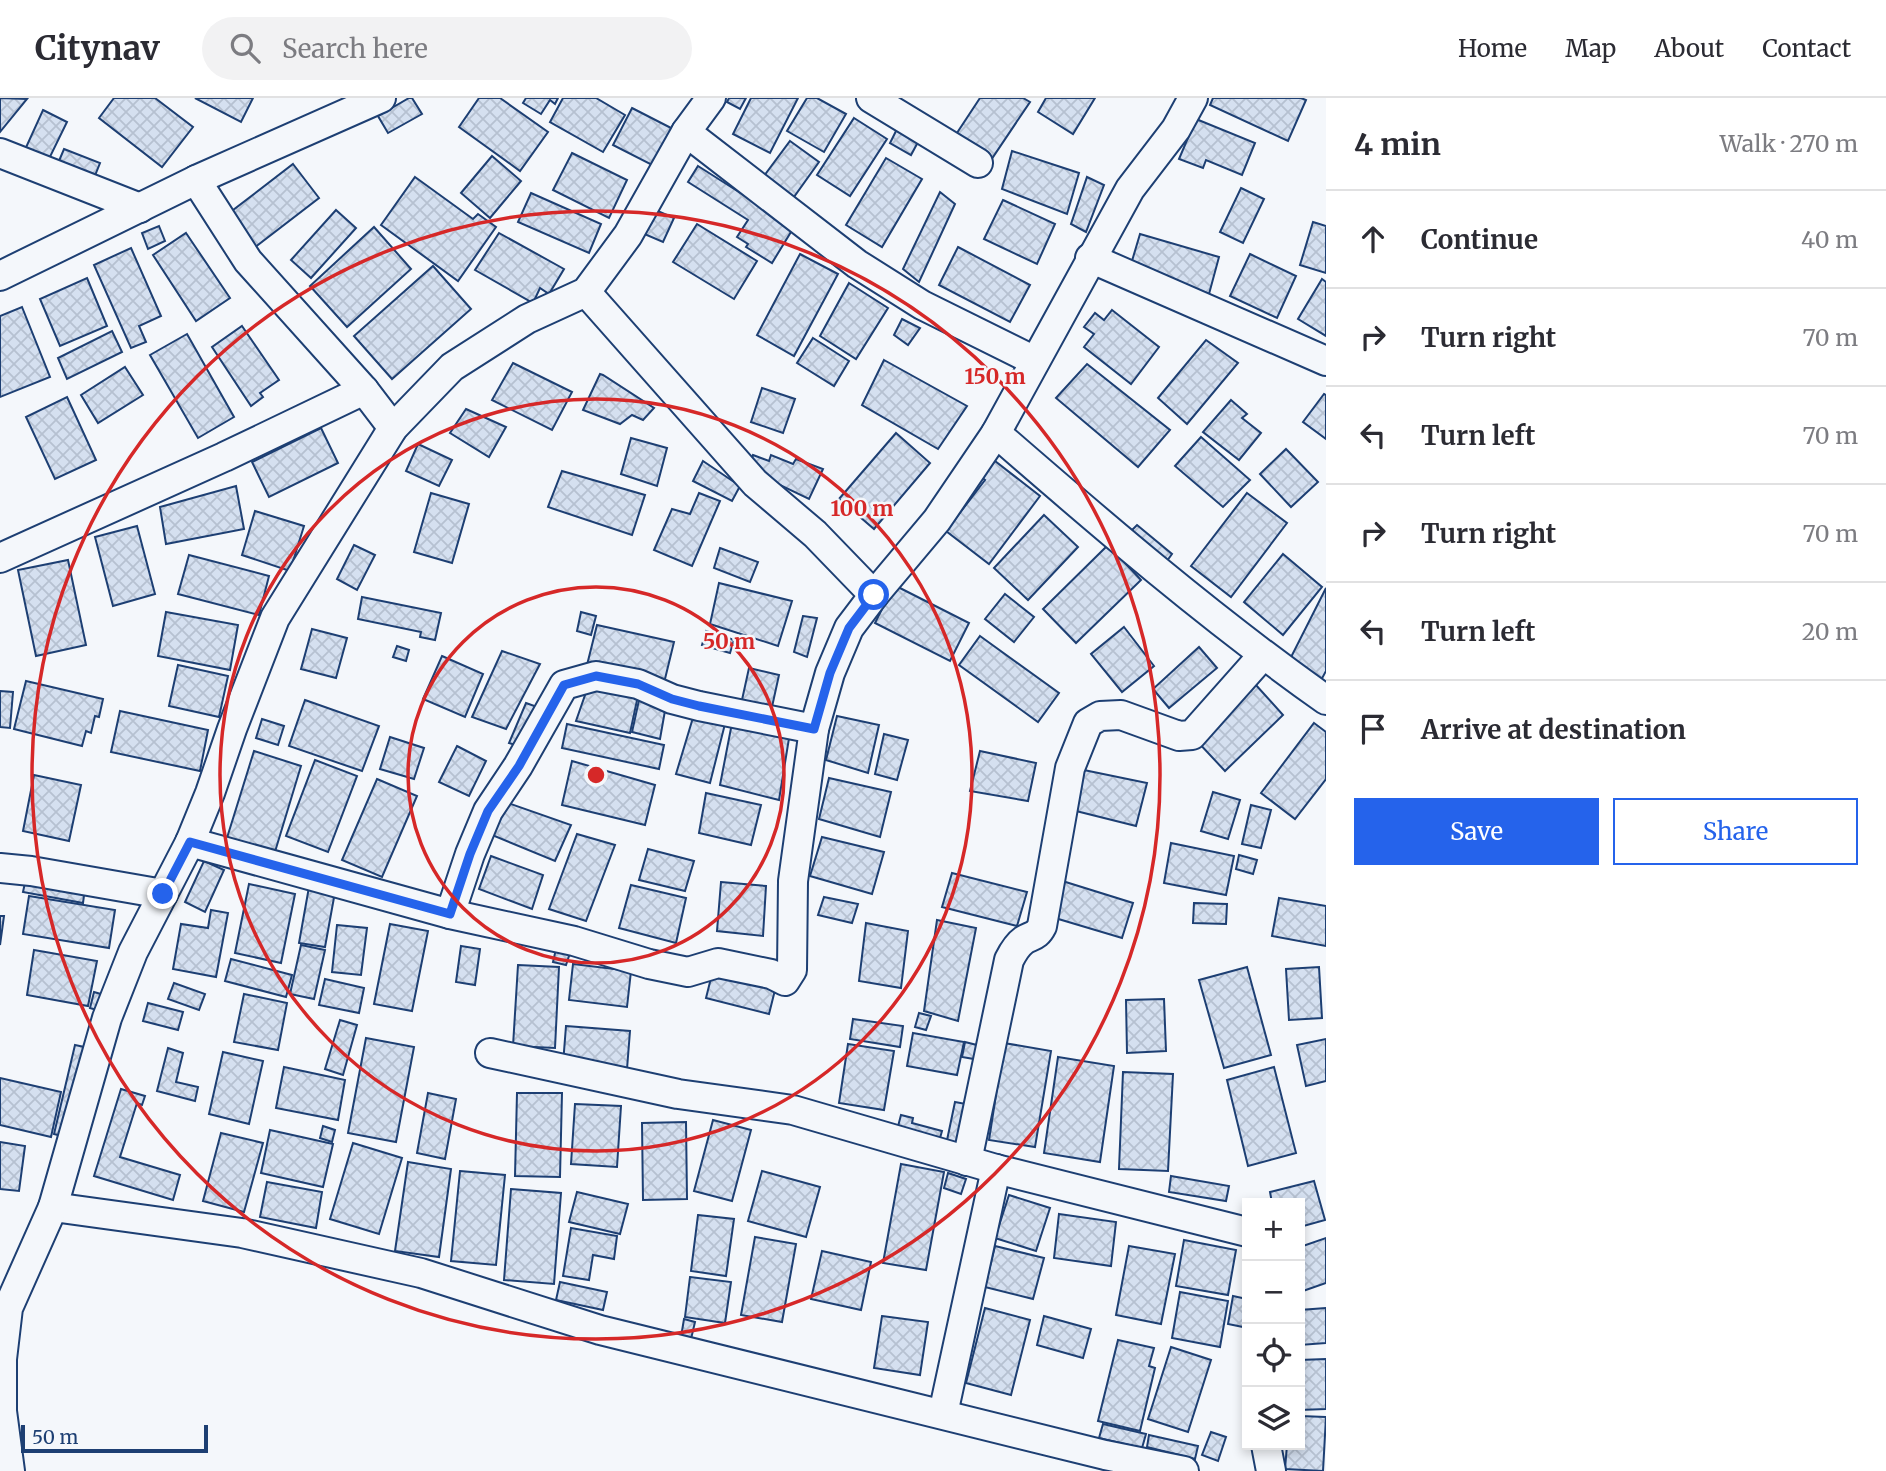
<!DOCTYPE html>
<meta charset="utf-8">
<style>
:root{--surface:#fff;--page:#f2f2f3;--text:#2b2b33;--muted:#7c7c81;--line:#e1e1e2;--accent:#2563eb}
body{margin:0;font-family:Merriweather,serif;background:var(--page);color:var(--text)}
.controls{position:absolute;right:21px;bottom:21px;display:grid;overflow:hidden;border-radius:0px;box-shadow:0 4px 10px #0003}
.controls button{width:63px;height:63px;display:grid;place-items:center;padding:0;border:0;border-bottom:2px solid var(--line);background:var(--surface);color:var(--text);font:35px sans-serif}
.scale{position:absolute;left:21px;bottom:18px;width:187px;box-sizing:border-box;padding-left:7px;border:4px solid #1d3f73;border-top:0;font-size:19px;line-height:24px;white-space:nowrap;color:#1d3f73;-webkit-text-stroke:5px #f4f7fb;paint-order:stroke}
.stop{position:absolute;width:21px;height:21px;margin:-16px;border:5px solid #2563eb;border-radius:50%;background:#fff}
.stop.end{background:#2563eb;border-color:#fff;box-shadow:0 2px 7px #0008}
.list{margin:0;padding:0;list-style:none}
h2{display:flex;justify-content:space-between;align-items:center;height:91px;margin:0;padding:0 28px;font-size:30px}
h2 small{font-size:23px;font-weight:400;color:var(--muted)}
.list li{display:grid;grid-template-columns:46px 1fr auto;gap:21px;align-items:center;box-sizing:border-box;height:98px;padding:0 28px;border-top:2px solid var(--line)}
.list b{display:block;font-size:26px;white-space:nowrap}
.list em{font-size:23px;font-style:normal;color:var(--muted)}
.actions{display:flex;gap:14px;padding:21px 28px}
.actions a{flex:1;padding:16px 0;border:2px solid var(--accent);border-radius:0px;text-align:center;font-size:24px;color:var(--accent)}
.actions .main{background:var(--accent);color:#fff}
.icon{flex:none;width:38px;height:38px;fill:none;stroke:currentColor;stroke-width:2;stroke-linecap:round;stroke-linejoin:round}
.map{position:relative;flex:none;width:1326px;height:1373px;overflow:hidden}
header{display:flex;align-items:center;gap:42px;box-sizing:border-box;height:98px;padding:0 35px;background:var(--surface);border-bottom:2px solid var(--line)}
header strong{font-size:33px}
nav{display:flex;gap:38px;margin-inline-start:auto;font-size:24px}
.search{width:490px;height:63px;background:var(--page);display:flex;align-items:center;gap:18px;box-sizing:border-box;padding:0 24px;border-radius:38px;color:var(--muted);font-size:26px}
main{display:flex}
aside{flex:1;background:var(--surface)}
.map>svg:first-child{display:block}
</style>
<header>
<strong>Citynav</strong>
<div class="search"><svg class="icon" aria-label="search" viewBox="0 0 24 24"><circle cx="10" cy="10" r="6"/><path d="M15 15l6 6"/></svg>Search here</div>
<nav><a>Home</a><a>Map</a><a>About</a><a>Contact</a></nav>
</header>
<main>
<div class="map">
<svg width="1326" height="1373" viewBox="0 0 1326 1373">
<defs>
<pattern id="building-cross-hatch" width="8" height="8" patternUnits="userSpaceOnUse" patternTransform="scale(1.75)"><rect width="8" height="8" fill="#d5e0f0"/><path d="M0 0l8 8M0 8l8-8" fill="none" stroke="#b6c1d1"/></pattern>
</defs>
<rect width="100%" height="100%" fill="#f4f7fb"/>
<g fill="url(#building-cross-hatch)" stroke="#1d3f73" stroke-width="2">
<polygon points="0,0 27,1 0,34"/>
<polygon points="114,0 155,0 193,29 162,69 99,20"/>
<polygon points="195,0 253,0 241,24"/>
<polygon points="409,0 412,0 422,16 388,35 378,18"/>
<polygon points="479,0 500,0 548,34 520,73 459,29"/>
<polygon points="526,0 558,0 555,6 550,2 541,16 523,5"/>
<polygon points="563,0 596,0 625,17 603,54 550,24"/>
<polygon points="729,0 746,0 740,11 727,4"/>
<polygon points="751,0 798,0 770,55 733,36"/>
<polygon points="807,0 817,0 846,16 824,54 787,33"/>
<polygon points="980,0 1023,0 1030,4 989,65 953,41"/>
<polygon points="1046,0 1095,0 1073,36 1038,14"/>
<polygon points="1213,0 1301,0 1306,2 1288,43 1210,7"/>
<polygon points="632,10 675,32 656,69 613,47"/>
<polygon points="43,12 67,24 46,67 23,56"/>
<polygon points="854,20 887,41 850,98 817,77"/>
<polygon points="1196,21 1255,45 1242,77 1206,62 1203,70 1179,61"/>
<polygon points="897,31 918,44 911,57 890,45"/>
<polygon points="790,43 819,64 791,103 761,82"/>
<polygon points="64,51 100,65 92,85 56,70"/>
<polygon points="1012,53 1079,75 1067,116 1002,91"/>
<polygon points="572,55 627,82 609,120 553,92"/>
<polygon points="492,58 521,83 490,120 461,95"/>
<polygon points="886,60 922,81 882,149 846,127"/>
<polygon points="293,66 319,100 250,153 224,119"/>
<polygon points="698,68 794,129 772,165 746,149 748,146 737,139 748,122 688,84"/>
<polygon points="415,79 473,121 478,116 496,129 458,183 381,127"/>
<polygon points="1087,79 1104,87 1086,134 1071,126"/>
<polygon points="1241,90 1264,101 1243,145 1220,134"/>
<polygon points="940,94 955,106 919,184 903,171"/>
<polygon points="531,95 601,126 589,155 518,124"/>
<polygon points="1003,102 1055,126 1037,166 984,141"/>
<polygon points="653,111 674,120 663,144 642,135"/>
<polygon points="336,112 356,130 311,180 291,162"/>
<polygon points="1313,124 1326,128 1326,175 1300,167"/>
<polygon points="697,126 757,163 734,201 673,164"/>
<polygon points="159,128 165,143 148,151 142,135"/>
<polygon points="374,129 411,171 347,229 310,188"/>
<polygon points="186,135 230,200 196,223 153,157"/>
<polygon points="499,135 564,171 549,196 540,190 533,205 475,172"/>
<polygon points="1140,136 1219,159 1209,196 1129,173"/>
<polygon points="958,149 1030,187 1010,224 939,187"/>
<polygon points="131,150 161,218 139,228 146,244 131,250 94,167"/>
<polygon points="800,156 838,176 794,258 757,237"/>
<polygon points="1250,156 1296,178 1277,220 1230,198"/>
<polygon points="433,168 471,211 392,281 354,238"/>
<polygon points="87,180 107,228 60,248 40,201"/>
<polygon points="1322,181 1326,184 1326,238 1298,221"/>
<polygon points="849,185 888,210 856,261 820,238"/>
<polygon points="22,209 50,279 0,299 0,218"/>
<polygon points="1112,212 1159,249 1131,286 1084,249 1094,236 1084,229 1095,215 1104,222"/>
<polygon points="902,221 920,230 908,247 894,237"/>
<polygon points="242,228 279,282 260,295 263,299 251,308 212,249"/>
<polygon points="112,233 122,254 67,281 58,260"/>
<polygon points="187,236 234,319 198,340 150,257"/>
<polygon points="813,240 849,263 834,288 797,265"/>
<polygon points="1206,242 1238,265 1187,326 1158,300"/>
<polygon points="884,262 967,308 938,351 862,307"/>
<polygon points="513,265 572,294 552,332 492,302"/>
<polygon points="1087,266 1170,332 1138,369 1056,300"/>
<polygon points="125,269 143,297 98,325 81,297"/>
<polygon points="600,276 603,277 654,310 643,322 632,317 620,326 583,312"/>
<polygon points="762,290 795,301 783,335 751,324"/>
<polygon points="1324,296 1326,297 1326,341 1303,324"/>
<polygon points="67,299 96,362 55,381 26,319"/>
<polygon points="1231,302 1247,316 1242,320 1261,335 1239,362 1203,334"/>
<polygon points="466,311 506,329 489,359 450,335"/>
<polygon points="321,330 338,365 269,399 252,364"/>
<polygon points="896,335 930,365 874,431 839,401"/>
<polygon points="1201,339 1250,382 1223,409 1175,368"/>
<polygon points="631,340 667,350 657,388 621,376"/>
<polygon points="418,346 452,362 439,388 406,373"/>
<polygon points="1286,351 1318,384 1291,409 1260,376"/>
<polygon points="986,356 1040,398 989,466 946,433 985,382 973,373"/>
<polygon points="753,357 769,363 771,357 793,366 796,361 823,371 809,401 749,372"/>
<polygon points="703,363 740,388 732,403 693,383"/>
<polygon points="562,373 645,397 632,437 548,409"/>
<polygon points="236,388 244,431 166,446 160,409"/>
<polygon points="431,395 469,406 452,465 414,454"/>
<polygon points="699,395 720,403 692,468 654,452 672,411 690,416"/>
<polygon points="1247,395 1287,425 1231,499 1191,468"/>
<polygon points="255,413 304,428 290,473 242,457"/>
<polygon points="1044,417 1078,449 1028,502 994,470"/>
<polygon points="1137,427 1172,456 1164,467 1127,437"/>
<polygon points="137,428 155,496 113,508 95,439"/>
<polygon points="354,447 375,457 357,492 337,481"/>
<polygon points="1108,447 1141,482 1076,545 1043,511"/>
<polygon points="720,450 758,464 750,484 714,470"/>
<polygon points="1283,456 1322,489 1283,537 1244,504"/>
<polygon points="189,457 269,478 259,517 178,496"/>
<polygon points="68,462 86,547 36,558 18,472"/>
<polygon points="719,485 792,503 778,548 710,526"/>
<polygon points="894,487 969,525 950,563 875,525"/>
<polygon points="1326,490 1326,573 1319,586 1286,569"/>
<polygon points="1005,496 1034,519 1014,544 985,521"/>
<polygon points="362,499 441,515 435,542 420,539 421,534 358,521"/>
<polygon points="166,514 238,527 230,572 158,558"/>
<polygon points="581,514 596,518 591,537 577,533"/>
<polygon points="803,518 817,520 807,559 794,554"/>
<polygon points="597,527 674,544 664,585 587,567"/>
<polygon points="1124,529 1154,568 1122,594 1091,556"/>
<polygon points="312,531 347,540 336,580 301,571"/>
<polygon points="706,533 734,542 730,555 702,547"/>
<polygon points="980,538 1059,595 1038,624 959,567"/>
<polygon points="397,548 409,552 406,563 393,559"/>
<polygon points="1199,549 1217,570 1169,610 1153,591"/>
<polygon points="502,553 540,566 506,631 472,619"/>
<polygon points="442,558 483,576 465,619 423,601"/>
<polygon points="178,567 228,578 219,619 169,608"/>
<polygon points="749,570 779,577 770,618 740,611"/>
<polygon points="591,580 639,593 630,635 576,623"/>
<polygon points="26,583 103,601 99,619 95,618 91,635 86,633 82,648 14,631"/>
<polygon points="1255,586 1283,617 1225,673 1196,642"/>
<polygon points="0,593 13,594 10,630 0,629"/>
<polygon points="641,593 666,607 660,641 632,634"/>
<polygon points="305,602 379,628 362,673 289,648"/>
<polygon points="526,605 540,610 522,649 509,645"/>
<polygon points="120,613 208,632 200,673 111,654"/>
<polygon points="695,613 726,622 710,685 676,676"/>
<polygon points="837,618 879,627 868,675 826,662"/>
<polygon points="262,621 284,628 278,647 256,640"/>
<polygon points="732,625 790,634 779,702 720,687"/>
<polygon points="1314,625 1326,634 1326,681 1295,721 1261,695"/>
<polygon points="567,626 664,647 659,671 562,650"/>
<polygon points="884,636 908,642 897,682 875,676"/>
<polygon points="390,639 424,650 414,681 380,671"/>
<polygon points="457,648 486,663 469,698 439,684"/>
<polygon points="254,653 301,668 274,757 226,743"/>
<polygon points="980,653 1036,665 1028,703 970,693"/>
<polygon points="315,662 357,678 328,754 286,738"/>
<polygon points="572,663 655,687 645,727 562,707"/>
<polygon points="1079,671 1147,685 1136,728 1068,711"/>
<polygon points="34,677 81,687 69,743 23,733"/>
<polygon points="829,680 891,694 880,739 819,721"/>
<polygon points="377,681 417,698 382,779 342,762"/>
<polygon points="1213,694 1240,702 1228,741 1201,733"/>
<polygon points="706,695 761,707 751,747 699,735"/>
<polygon points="505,704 571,727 555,763 492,737"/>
<polygon points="1251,707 1271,712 1261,750 1242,746"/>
<polygon points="577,736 615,747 586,823 549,811"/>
<polygon points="822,739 884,754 872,796 810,778"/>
<polygon points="1171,745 1234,758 1226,797 1164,785"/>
<polygon points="648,751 694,763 685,793 639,782"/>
<polygon points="1239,757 1257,762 1253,776 1236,771"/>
<polygon points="491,758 543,777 532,811 479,791"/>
<polygon points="204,763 224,772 205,814 185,804"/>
<polygon points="952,775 1027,794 1017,828 942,809"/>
<polygon points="26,780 85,790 83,805 23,794"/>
<polygon points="1056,781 1133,805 1122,840 1045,817"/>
<polygon points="721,784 766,788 763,838 717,833"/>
<polygon points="249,786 295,796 281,865 235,855"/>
<polygon points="631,787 686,800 676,845 619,830"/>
<polygon points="309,789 335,794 325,849 299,845"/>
<polygon points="29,798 115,812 109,850 23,836"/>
<polygon points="824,799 858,806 852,825 818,817"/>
<polygon points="1279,800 1326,808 1326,848 1272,838"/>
<polygon points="1194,805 1227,806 1226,826 1193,825"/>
<polygon points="211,812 228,815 216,879 173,871 181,826 208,830"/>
<polygon points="0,818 4,818 0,847"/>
<polygon points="937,822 976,830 958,923 924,913"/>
<polygon points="866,825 908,833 901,890 859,883"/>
<polygon points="390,826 428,833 412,913 374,906"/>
<polygon points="337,827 367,830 361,877 332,874"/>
<polygon points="301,847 325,852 314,901 290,896"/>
<polygon points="461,848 480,851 475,887 456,884"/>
<polygon points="556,851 570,855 566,867 553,864"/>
<polygon points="34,852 97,863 88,908 27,897"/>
<polygon points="231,861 292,877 286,899 225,883"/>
<polygon points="573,866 631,873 627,909 569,902"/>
<polygon points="518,867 559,869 555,950 513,948"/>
<polygon points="1247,869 1271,957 1224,970 1199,882"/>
<polygon points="1319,869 1322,920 1289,922 1286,871"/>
<polygon points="712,876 775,892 769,916 706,900"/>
<polygon points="325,881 364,890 359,915 319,907"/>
<polygon points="174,885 205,896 199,912 168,901"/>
<polygon points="94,894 111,899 107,915 90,910"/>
<polygon points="244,896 287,905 278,952 234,944"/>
<polygon points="1164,901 1166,953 1127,955 1126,902"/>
<polygon points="148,905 183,914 178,932 143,923"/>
<polygon points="919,915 931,918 926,932 915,929"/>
<polygon points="853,921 903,928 900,949 850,941"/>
<polygon points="340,922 357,927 343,977 325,971"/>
<polygon points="566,928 630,933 627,971 563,966"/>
<polygon points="913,935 964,944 957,977 907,968"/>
<polygon points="366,940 414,949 396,1044 348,1035"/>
<polygon points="1326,941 1326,983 1306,988 1297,947"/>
<polygon points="965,944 977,947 974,961 962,959"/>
<polygon points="1004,945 1051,953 1035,1049 989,1042"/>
<polygon points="848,946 894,953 884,1012 839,1005"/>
<polygon points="75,947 94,951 73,1041 54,1036"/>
<polygon points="168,950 183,955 176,984 198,989 195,1003 157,993"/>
<polygon points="223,954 263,963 249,1026 209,1016"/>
<polygon points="1058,959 1114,968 1100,1064 1044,1055"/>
<polygon points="284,969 345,982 338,1022 276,1010"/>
<polygon points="1274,969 1296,1055 1248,1068 1227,982"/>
<polygon points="1123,974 1173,976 1168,1073 1119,1071"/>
<polygon points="0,980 61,994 51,1039 0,1027"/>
<polygon points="121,991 145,998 142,1007 137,1005 120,1059 180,1077 173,1102 94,1078"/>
<polygon points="428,995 456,1001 445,1061 417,1055"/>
<polygon points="517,995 562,995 560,1079 515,1078"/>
<polygon points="955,1004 966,1006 957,1049 946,1047"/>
<polygon points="575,1006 621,1008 617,1069 571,1066"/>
<polygon points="901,1017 913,1020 912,1025 942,1033 938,1047 896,1036"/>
<polygon points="713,1022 751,1032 732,1103 694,1093"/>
<polygon points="686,1024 687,1101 643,1102 642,1025"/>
<polygon points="323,1028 335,1032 332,1044 320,1040"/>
<polygon points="270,1032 333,1046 323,1089 261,1075"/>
<polygon points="221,1035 263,1045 244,1114 203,1103"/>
<polygon points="0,1044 25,1048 19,1093 0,1091"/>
<polygon points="353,1045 402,1060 379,1136 330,1121"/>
<polygon points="408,1064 451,1071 439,1159 395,1153"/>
<polygon points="901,1066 944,1074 926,1172 883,1165"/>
<polygon points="460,1073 505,1077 496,1167 451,1163"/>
<polygon points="762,1073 820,1089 806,1139 748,1123"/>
<polygon points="948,1075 966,1081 961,1096 944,1090"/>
<polygon points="1171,1078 1229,1088 1226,1103 1169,1094"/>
<polygon points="1314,1083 1325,1122 1300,1129 1300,1105 1272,1105 1270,1094"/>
<polygon points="267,1084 322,1094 316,1130 260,1119"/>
<polygon points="511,1091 561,1095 554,1186 504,1182"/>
<polygon points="577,1094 628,1106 620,1136 569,1124"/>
<polygon points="1009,1097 1050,1110 1036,1153 995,1140"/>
<polygon points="1059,1116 1116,1124 1111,1168 1054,1160"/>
<polygon points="698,1117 734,1121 726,1178 691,1173"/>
<polygon points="571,1130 617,1138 614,1161 593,1157 589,1182 563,1178"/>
<polygon points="755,1139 796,1146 782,1224 741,1217"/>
<polygon points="1326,1140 1326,1185 1300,1194 1300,1149"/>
<polygon points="1184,1142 1236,1152 1228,1197 1176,1188"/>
<polygon points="995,1148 1044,1160 1033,1201 985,1189"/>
<polygon points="1129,1148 1175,1156 1161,1226 1116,1217"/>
<polygon points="822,1153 871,1164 861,1212 811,1201"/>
<polygon points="690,1179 731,1184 725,1225 685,1219"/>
<polygon points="560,1184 607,1194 603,1212 556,1202"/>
<polygon points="1180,1194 1228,1203 1220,1249 1172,1240"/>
<polygon points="1233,1198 1247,1201 1243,1229 1228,1226"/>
<polygon points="985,1210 1030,1222 1011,1297 966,1285"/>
<polygon points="1326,1210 1326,1245 1300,1247 1300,1212"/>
<polygon points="882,1218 928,1224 920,1277 874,1270"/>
<polygon points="1044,1218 1091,1231 1083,1260 1037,1247"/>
<polygon points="684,1221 695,1224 691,1241 681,1239"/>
<polygon points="1118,1242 1154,1250 1149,1268 1155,1270 1140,1333 1098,1323"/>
<polygon points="1171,1249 1211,1262 1188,1334 1148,1321"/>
<polygon points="1326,1261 1326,1311 1300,1312 1300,1262"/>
<polygon points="1300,1318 1326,1319 1323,1373 1285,1371 1287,1347 1300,1347"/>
<polygon points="1103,1326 1146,1336 1142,1350 1099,1340"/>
<polygon points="1211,1334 1226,1339 1218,1363 1202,1357"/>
<polygon points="1149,1337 1198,1348 1195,1361 1147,1349"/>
</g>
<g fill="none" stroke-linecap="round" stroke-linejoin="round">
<g stroke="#1d3f73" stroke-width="32">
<g id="minor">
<polyline points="871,0 978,65"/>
<polyline points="686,34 857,166 922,207 1035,263"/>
<polyline points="0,55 140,110"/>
<polyline points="196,82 248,163 364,292 393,330"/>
<polyline points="1090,160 1326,263"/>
<polyline points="0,178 196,82 381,0"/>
<polyline points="586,194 755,385 815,436 874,497"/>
<path d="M996 335C1103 428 1210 520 1326 602"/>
<polyline points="0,460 224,359 364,292"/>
<polyline points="190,744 450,816 574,843 649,866 688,874 718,865 771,876 785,883 792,872 793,783 814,631 830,575 849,530 874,497 937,422 996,335 1130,91 1176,31 1193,0"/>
<polyline points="0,770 31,773 163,796"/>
<polyline points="450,816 470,756 488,713 518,668 564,587 596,578 638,586 672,601 699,608 814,631"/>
<polyline points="490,955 678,996 793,1012 996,1071 1247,1134"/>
<path d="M967 1063 1009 862C1013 854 1017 847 1024 842 1033 837 1037 838 1042 828L1070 670 1088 625 1100 618 1121 617 1179 638 1192 637 1263 557"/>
<polyline points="53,1109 242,1135 421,1175 600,1232 1105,1357 1184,1373"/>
<polyline points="943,1316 996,1071"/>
<polyline points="1266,1347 1271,1373"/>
<polyline points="10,1373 2,1313 2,1261 8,1210 53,1109 107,920 133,854 190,744 210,695 232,631 275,520 393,330 452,269 527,221 586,194 628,137 686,34 711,0"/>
</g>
</g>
<use href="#minor" stroke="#f4f7fb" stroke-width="28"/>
</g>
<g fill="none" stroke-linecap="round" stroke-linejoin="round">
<polyline stroke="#2563eb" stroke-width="9" points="163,796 190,744 450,816 470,756 488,713 519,668 564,587 596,578 638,586 672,601 699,608 814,631 830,575 849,530 874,497"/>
</g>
<g fill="none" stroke="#d62828" stroke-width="3.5">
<circle cx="596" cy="677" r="188"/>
<circle cx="596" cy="677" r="376"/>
<circle cx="596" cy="677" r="564"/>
</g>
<circle cx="596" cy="677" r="10" fill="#d62828" stroke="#f4f7fb" stroke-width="3.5"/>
<g font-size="21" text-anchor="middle" font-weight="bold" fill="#d62828" stroke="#f4f7fb" stroke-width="5" stroke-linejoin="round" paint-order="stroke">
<text x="995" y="286">150 m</text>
<text x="862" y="418">100 m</text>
<text x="729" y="551">50 m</text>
</g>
</svg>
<div class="controls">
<button>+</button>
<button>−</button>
<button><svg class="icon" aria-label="locate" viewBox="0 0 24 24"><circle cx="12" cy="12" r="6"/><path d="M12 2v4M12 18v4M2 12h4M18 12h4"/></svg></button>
<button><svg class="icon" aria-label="layers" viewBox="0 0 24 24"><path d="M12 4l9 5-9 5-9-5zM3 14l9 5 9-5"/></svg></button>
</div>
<div class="scale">50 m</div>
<div class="stop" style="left:874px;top:497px"></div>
<div class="stop end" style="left:163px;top:796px"></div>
</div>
<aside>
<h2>4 min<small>Walk · 270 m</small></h2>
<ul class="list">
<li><svg class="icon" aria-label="ahead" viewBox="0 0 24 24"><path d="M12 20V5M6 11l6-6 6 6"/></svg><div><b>Continue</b></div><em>40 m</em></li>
<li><svg class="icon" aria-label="right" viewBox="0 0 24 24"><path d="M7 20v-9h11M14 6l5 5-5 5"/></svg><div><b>Turn right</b></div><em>70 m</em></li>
<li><svg class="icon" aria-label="left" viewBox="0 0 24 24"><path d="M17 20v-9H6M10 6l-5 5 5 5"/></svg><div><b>Turn left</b></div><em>70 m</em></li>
<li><svg class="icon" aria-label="right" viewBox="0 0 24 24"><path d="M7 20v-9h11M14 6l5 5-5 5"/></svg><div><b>Turn right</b></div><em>70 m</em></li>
<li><svg class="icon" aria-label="left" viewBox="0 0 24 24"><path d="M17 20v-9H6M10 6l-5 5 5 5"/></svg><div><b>Turn left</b></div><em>20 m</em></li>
<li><svg class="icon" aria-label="arrive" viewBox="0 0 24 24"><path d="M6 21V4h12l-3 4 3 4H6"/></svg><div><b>Arrive at destination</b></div></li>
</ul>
<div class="actions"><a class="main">Save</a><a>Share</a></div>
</aside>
</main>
